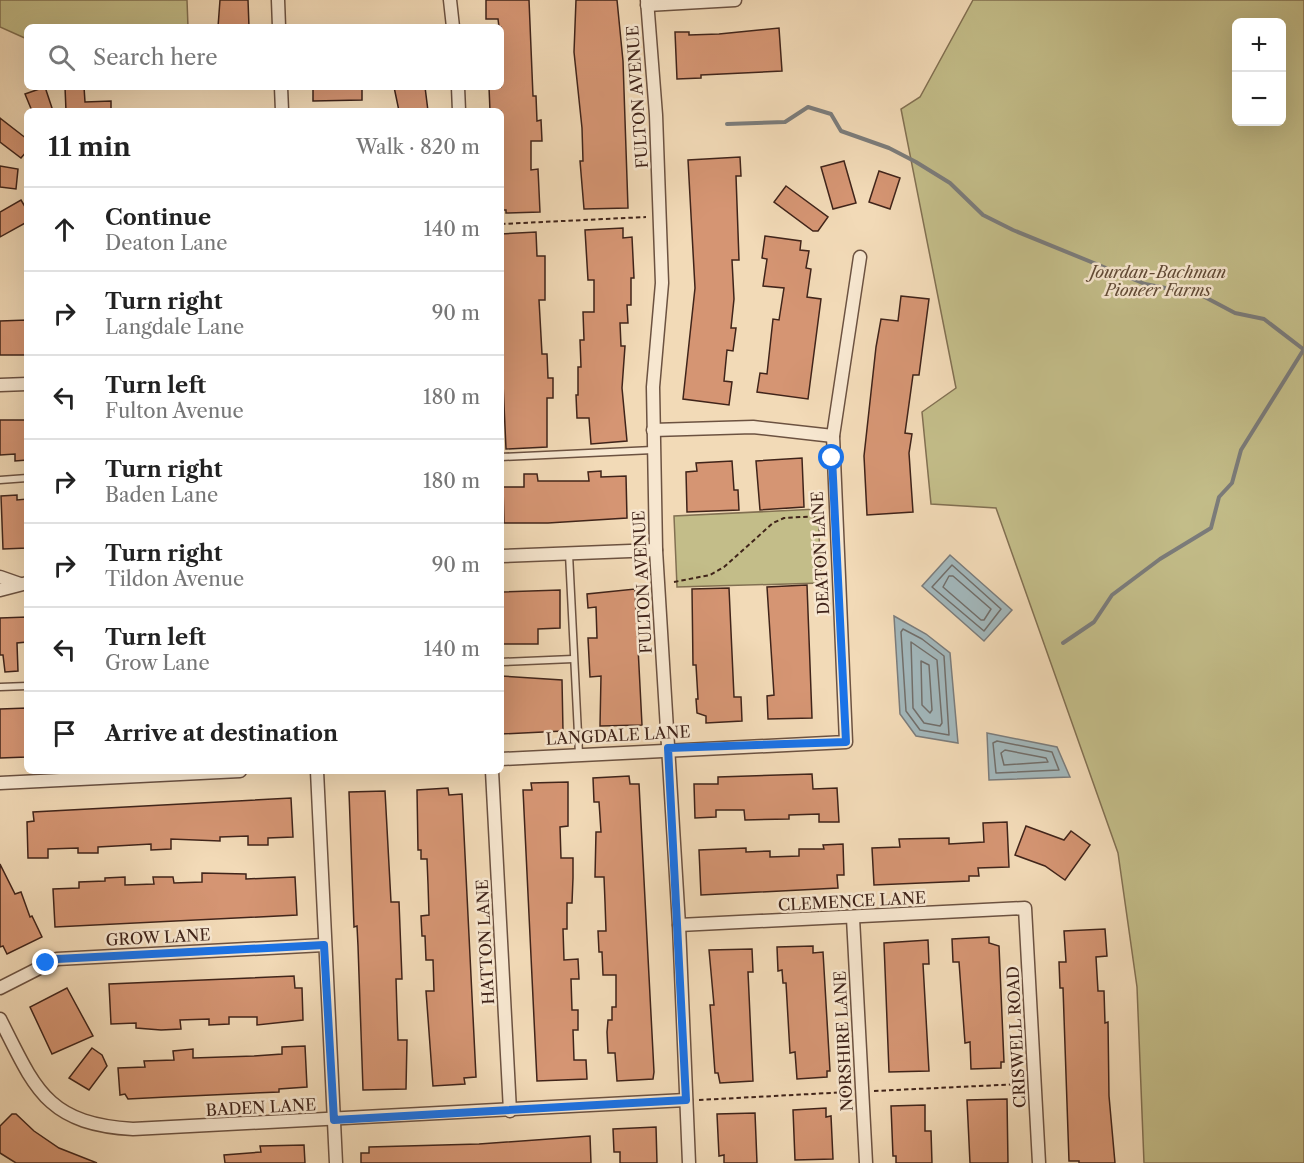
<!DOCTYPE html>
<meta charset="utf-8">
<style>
:root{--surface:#fff;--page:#f2f2f2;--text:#222;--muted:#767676;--line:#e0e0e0}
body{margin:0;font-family:"Libre Caslon Text",serif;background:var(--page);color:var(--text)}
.controls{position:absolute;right:18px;top:18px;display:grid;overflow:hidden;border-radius:9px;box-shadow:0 6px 24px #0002}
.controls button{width:54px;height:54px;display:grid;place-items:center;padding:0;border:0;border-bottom:2px solid var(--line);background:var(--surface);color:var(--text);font:30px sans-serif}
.stop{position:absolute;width:18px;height:18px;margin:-14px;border:4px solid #1a73e8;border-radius:50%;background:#fff}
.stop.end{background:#1a73e8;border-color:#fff;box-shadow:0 2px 6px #0008}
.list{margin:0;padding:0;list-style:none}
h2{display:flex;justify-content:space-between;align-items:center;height:78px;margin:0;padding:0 24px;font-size:26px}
h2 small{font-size:20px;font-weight:400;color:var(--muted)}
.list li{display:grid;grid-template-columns:39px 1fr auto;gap:18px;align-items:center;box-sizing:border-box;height:84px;padding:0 24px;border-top:2px solid var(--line)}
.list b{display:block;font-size:22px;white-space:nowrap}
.list p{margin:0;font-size:20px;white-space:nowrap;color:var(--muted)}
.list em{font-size:20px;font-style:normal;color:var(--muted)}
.icon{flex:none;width:33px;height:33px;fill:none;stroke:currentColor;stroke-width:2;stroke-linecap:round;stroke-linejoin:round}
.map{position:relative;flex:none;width:1304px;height:1163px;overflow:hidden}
.search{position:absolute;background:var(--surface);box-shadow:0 6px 24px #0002;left:24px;top:24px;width:480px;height:66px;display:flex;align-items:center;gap:15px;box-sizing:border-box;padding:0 21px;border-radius:9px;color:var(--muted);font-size:22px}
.panel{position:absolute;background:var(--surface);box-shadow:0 6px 24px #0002;left:24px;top:108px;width:480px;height:666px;border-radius:9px}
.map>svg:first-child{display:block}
</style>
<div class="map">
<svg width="1304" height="1163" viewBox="0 0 1304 1163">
<rect width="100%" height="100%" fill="#f2dab7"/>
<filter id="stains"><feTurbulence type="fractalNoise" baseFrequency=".00333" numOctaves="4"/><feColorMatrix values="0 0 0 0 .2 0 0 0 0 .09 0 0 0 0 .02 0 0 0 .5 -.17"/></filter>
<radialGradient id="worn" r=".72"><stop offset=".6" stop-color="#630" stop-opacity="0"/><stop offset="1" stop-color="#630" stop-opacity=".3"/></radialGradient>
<g fill="#c3bd89" stroke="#827052" stroke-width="1.5" fill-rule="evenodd">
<polygon points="0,0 187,0 188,27 27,27 27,39 0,27"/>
<path d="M973 0H1304V1163H1144L1137 987 1118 853 996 508 931 504 922 412 956 388 901 109 920 97ZM1282 22V122H1236V22Z"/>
<polygon points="818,509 821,583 677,587 674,516"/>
</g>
<g fill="#a2b7bb" stroke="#7b7c7b" stroke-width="1.5">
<polygon points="950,555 1012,610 984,641 922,586"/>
<polygon points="894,616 926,634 950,653 958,743 916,736 900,714"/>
<polygon points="987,733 1057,747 1070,777 989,780"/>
</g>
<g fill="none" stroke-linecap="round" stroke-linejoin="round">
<g stroke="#716e6a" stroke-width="1.5">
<polygon points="952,565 1001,609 984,631 932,587"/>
<polygon points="949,576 953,576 991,609 984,620 981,620 943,587"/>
<polygon points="903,629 922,639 944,656 949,735 920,730 906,711 901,632"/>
<polygon points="911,642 937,660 942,723 940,726 924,723 913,708"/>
<polygon points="921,661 929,665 932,710 930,713 922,705"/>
<polygon points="997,741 1052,752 1059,770 996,773 993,743"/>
<polygon points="1005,750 1046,758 1048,762 1004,765 1001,753"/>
</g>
<g stroke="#7b7c7b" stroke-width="4">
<polyline points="727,124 785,122 808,107 831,114 841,131 889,148 916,162 950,183 983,215 1013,230 1145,284 1201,295 1235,313 1264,319 1303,349"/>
<polyline points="1063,643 1094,622 1112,595 1160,559 1211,528 1219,497 1232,483 1241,450 1304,349"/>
</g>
</g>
<g fill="#d59573" stroke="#40241a" stroke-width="1.5">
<polygon points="220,0 248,0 249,27 218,27"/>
<polygon points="486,0 529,0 533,96 536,96 537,121 541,120 542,141 531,141 531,170 538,169 540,212 506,213 506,210 501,210 501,111 490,111 489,87 501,87 501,27 499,27 498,19 486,19"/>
<polygon points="576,0 617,0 623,61 628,208 584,209 580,161 583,161 582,128 574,52"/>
<polygon points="779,28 782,71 701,75 701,78 677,79 675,32 689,32 689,35 719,34"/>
<polygon points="45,87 53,111 32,111 25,94"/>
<polygon points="65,87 84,87 85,102 111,101 111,111 66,111"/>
<polygon points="313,87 362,87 362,100 313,101"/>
<polygon points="394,87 425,87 428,111 399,111"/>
<polygon points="0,118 27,139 27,151 21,158 0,142"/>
<polygon points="740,157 741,176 736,176 739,260 732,260 734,299 731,328 736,328 733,351 727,350 724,381 732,382 729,405 683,399 695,288 688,160"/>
<polygon points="844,161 856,203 833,209 821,167"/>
<polygon points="0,166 18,169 16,189 0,187"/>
<polygon points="879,171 900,178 890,209 869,202"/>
<polygon points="786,186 828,217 818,231 813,231 774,202"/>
<polygon points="21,200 27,210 27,222 0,237 0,212"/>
<polygon points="623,228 623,238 632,237 634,278 631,278 631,305 627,305 628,323 620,323 621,346 625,346 622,388 627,441 591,444 589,418 577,418 576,395 578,395 578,367 581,367 580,340 584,340 583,312 594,312 594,280 588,280 585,230"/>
<polygon points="536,232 537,256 545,256 545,300 539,300 542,354 547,354 548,378 553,378 553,398 547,398 547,447 506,449 501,339 501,234"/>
<polygon points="765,236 801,241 800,250 809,251 806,268 811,269 807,297 821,299 808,399 757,392 760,373 767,374 773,319 779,320 784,288 763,286 767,259 762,258"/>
<polygon points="901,296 929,299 919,375 913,375 905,433 912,434 909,453 913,512 867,515 864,456 876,347 881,319 898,321"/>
<polygon points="27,320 27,355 0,355 0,321"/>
<polygon points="0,420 27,420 27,460 15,461 15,454 0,455"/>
<polygon points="802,458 804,507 760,510 756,461"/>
<polygon points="732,461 734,490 738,490 739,510 687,512 686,472 697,471 696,463"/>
<polygon points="601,471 601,477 626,476 627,518 548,523 504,523 503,487 524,487 524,474 537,474 538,481 589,481 588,472"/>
<polygon points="17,495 17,500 27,499 27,548 3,549 1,496"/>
<polygon points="807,585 812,718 768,719 767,696 774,695 767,587"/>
<polygon points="729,588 734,697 741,697 742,721 706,723 706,716 697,713 696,699 698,699 696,665 693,665 692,589"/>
<polygon points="635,589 642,725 600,726 601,676 590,677 588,638 597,638 596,607 588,608 587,594"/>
<polygon points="560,590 560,628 538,629 538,644 503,644 501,592"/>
<polygon points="27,617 27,642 17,643 18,671 5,672 3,655 0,655 0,618"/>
<polygon points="501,676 562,680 563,731 501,734"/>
<polygon points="27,708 27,757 0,758 0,709"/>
<polygon points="812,774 813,789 837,788 839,822 819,822 819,814 789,815 789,819 745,820 744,810 716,810 716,817 695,818 694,784 718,784 718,777"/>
<polygon points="629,776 630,784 639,784 654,1072 653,1079 617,1081 615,1053 608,1053 607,1032 608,1020 612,1020 612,1007 616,1007 616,975 603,975 602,952 599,952 598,931 606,931 605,902 604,877 595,877 596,832 601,832 599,802 594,802 593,778"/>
<polygon points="568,782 568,826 560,827 561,858 573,858 573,878 572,903 567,903 567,929 563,929 564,960 578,959 579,979 571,979 572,1010 578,1010 578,1030 573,1030 574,1060 586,1060 587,1079 537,1081 523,790 532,790 531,783"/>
<polygon points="448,788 449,795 462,794 476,1077 464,1078 465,1084 433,1086 426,991 434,991 433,960 426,960 425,936 422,936 421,916 429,915 428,884 427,859 421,859 421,850 418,850 417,790"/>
<polygon points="385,791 391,902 399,902 402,979 396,979 397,1012 398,1040 407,1040 406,1089 363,1090 358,946 357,926 354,927 349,792"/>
<polygon points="291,798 293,837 268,838 268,845 248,845 248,836 220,837 220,841 171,839 171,849 151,850 151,844 98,847 98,853 78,853 78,848 48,849 48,858 28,858 27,822 34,821 33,812"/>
<polygon points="1007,822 1009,867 978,868 979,876 969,876 969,881 874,885 872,848 900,847 899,839 949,838 949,844 984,842 983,823"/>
<polygon points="1026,826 1064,840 1071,831 1090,845 1065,880 1045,866 1015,855"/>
<polygon points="843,844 844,875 837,875 838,888 701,895 699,850 746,848 746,852 770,851 770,857 799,856 799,849 824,849 823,845"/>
<polygon points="0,864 15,894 21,892 30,917 32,916 42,937 7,954 3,946 0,947"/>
<polygon points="202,873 246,874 246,879 295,877 297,915 55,927 53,889 79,888 79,882 105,881 105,878 125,877 125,885 154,884 153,877 173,877 174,883 202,882"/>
<polygon points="1105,929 1107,956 1096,957 1098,991 1104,991 1105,1023 1108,1022 1109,1096 1115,1163 1079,1163 1079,1161 1069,1161 1063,988 1060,988 1059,962 1066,962 1064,931"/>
<polygon points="989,937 989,943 999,946 1004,1062 1001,1062 1001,1068 971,1069 970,1042 965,1043 959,962 953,962 952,939"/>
<polygon points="928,940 929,964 923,964 929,1071 889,1072 884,943"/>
<polygon points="813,946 813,953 823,952 830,1071 827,1071 827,1077 797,1079 795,1052 790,1053 786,983 783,983 782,970 778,971 777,947"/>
<polygon points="752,949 753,972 748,972 753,1081 720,1083 718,1073 715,1073 710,1005 714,1005 709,950"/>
<polygon points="294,976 295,988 302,988 303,1020 257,1025 257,1017 229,1017 229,1024 209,1025 209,1019 180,1020 181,1029 161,1030 136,1028 136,1023 111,1024 109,984"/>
<polygon points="67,988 93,1036 52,1054 30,1007"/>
<polygon points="305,1046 307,1087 279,1089 279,1092 167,1097 128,1099 125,1094 120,1095 118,1068 145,1067 144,1061 174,1060 173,1051 193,1049 193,1058 254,1056 282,1054 282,1047"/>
<polygon points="92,1048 102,1055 107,1066 89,1090 69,1078"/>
<polygon points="1007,1099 1008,1163 970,1163 967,1100"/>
<polygon points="925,1105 925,1131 931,1131 932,1163 896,1163 896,1156 893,1156 891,1106"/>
<polygon points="826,1108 826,1117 831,1116 833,1159 795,1160 793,1110"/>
<polygon points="755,1113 757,1163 724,1163 724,1155 719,1156 717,1114"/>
<polygon points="12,1114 16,1114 34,1131 59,1148 97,1163 16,1163 0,1153 0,1126"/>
<polygon points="656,1127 657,1163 620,1163 620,1152 614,1152 613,1129"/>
<polygon points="590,1136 591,1163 361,1163 361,1153 369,1153 369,1147 479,1144"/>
<polygon points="304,1145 305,1163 225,1163 224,1155 261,1152 260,1146"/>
</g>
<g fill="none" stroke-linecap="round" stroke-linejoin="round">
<g stroke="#6c5241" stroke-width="9">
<g id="service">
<polyline points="501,457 653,450"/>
<polyline points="0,480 27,478"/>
<polyline points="569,554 579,754"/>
<polyline points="501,662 573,659"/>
<polyline points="0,687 27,686"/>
</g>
</g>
<g stroke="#6c5241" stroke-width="15">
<g id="minor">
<polyline points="278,0 279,27"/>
<polyline points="450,0 453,27"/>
<polyline points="647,0 656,115 662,283 653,387 656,550 679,925 689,1163"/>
<polyline points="647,5 735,0"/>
<polyline points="281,87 282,111"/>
<polyline points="458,87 459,111"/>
<polyline points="0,385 27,384"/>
<polyline points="653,430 753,427 833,436"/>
<polyline points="501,556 656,550"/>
<polyline points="0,577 20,584"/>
<polyline points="0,590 27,583"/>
<polyline points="501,759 846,742 833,436 860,257"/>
<polyline points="317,771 336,1163"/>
<polyline points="492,771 510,1111"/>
<polyline points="0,783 240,771"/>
<polyline points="853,918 866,1163"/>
<polyline points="679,925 1025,908 1039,1163"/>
<polyline points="0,988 57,959 324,945"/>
<path d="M0 1019C35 1088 46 1124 133 1129L686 1100"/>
</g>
</g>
<g stroke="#40241a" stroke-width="2" stroke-dasharray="4.5 3" stroke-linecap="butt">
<polyline points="501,224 646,217"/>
<polyline points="674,582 710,575 724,567 773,523 784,518 821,516"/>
<polyline points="874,1091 1021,1084"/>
<polyline points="699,1100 848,1092"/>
</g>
<use href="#service" stroke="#f7e7d0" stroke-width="6"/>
<use href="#minor" stroke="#f7e7d0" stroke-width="12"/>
</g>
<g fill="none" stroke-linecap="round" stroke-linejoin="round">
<polyline stroke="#1a73e8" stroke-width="8" points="46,963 57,959 324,945 334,1120 686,1100 668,748 846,742 832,458"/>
</g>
<g text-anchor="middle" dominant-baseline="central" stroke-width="5" stroke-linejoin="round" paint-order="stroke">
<g font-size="16" fill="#40241a" stroke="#f7e7d0">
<text transform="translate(637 97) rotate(-94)">FULTON AVENUE</text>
<text transform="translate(820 553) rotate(-93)">DEATON LANE</text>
<text transform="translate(642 582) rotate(-93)">FULTON AVENUE</text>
<text transform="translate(618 735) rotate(-3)">LANGDALE LANE</text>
<text transform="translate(852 901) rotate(-3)">CLEMENCE LANE</text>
<text transform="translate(158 937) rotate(-3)">GROW LANE</text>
<text transform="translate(485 942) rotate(-93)">HATTON LANE</text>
<text transform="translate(1016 1037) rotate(-93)">CRISWELL ROAD</text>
<text transform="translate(843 1041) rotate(-93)">NORSHIRE LANE</text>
<text transform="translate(261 1107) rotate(-3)">BADEN LANE</text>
</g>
<g font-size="16" font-style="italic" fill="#614a36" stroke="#f7e7d0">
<text x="1158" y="272">Jourdan-Bachman<tspan x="1158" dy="18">Pioneer Farms</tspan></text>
</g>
</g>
<rect width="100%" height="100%" filter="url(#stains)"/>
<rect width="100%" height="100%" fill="url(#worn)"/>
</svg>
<div class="controls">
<button>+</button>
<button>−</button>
</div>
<div class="stop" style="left:832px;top:458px"></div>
<div class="stop end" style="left:46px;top:963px"></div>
<div class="search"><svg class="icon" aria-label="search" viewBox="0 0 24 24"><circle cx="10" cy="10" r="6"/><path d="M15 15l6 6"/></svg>Search here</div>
<section class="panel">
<h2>11 min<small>Walk · 820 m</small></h2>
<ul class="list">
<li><svg class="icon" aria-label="ahead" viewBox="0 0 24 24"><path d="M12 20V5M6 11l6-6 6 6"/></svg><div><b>Continue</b><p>Deaton Lane</p></div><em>140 m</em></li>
<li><svg class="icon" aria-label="right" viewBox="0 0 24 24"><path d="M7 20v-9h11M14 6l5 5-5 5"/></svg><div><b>Turn right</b><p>Langdale Lane</p></div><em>90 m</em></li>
<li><svg class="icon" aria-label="left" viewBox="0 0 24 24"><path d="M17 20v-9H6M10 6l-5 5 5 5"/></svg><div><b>Turn left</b><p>Fulton Avenue</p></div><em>180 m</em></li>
<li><svg class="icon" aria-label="right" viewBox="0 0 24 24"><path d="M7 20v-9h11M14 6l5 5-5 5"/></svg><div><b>Turn right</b><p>Baden Lane</p></div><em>180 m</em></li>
<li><svg class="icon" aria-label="right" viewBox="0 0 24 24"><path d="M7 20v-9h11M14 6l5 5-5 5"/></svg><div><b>Turn right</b><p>Tildon Avenue</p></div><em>90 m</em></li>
<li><svg class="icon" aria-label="left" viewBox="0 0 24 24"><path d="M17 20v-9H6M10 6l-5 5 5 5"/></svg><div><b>Turn left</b><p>Grow Lane</p></div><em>140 m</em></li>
<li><svg class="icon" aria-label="arrive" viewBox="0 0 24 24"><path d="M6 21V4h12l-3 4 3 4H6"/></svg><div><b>Arrive at destination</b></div></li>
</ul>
</section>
</div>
